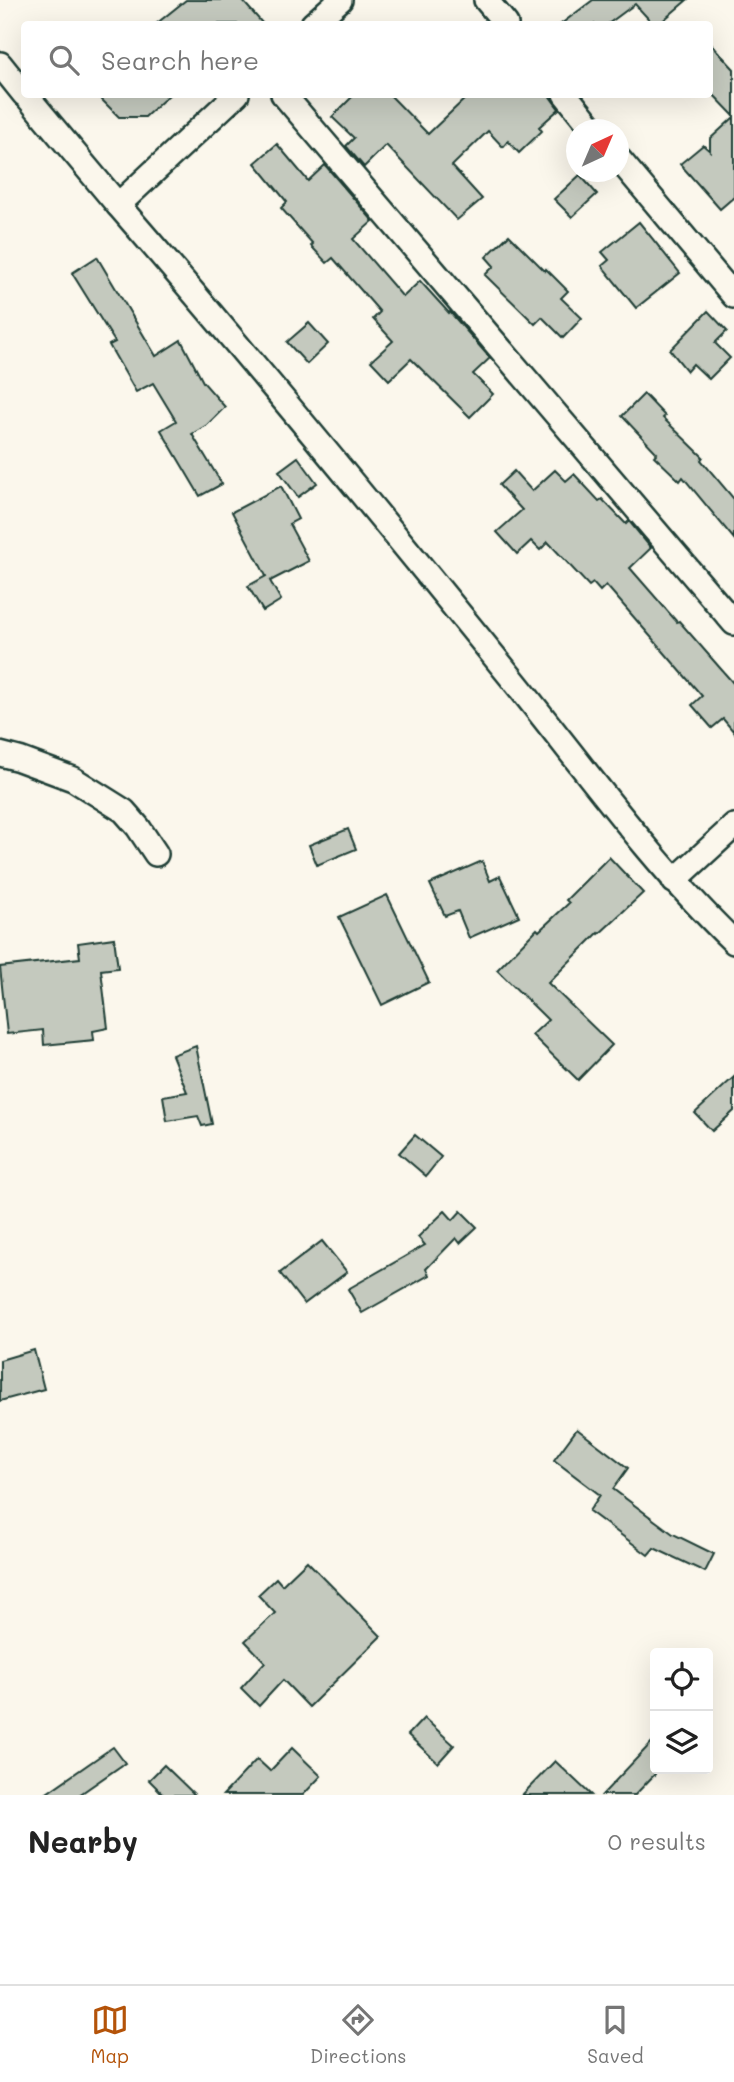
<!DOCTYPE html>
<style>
:root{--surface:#fff;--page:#f2f2f2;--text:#222;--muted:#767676;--line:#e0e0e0;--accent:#b45309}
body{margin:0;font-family:Mali,sans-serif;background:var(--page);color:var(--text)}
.controls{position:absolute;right:21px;bottom:21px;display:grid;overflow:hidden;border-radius:7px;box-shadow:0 7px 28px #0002}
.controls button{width:63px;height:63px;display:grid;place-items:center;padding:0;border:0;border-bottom:2px solid var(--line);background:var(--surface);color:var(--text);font:35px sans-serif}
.compass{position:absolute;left:566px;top:119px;width:63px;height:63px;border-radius:50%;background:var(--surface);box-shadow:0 7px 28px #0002;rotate:44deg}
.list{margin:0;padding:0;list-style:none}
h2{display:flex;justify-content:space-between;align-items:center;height:91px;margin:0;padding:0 28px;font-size:30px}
h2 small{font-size:23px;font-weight:400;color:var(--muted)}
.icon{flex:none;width:38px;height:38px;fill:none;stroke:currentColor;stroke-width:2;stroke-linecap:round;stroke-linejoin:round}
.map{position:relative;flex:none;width:734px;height:1795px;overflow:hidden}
.search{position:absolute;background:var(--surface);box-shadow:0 7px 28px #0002;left:21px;right:21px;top:21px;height:77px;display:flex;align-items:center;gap:18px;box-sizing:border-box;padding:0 24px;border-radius:7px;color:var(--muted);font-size:26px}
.sheet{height:189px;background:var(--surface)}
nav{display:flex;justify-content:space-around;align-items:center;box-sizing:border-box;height:98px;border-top:2px solid var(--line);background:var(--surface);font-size:19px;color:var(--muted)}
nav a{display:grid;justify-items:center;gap:4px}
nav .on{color:var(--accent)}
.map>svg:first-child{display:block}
</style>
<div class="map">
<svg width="734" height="1795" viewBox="0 0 734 1795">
<rect width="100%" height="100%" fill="#fbf7ec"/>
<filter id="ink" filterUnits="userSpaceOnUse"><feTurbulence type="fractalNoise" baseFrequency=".0143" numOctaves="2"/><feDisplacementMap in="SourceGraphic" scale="14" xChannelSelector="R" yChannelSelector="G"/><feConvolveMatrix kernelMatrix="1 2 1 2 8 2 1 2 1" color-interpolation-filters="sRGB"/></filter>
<g filter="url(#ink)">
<g fill="#c4c9be" stroke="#1f3d34" stroke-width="2">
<polygon points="186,0 242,0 263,24 156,24"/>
<polygon points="593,0 687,0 659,24 653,24 635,4 608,24 561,24"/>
<polygon points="710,43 734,69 734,116 710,91"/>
<polygon points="96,94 170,94 145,117 119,117"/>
<polygon points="355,94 389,94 428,134 470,94 548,94 559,109 539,127 542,131 519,153 508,141 503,147 488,131 452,166 482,199 457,220 386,145 364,167 346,146 354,138 332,117"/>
<polygon points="734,117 734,197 720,209 680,164 703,145 710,151 710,139"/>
<polygon points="277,144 308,181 325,165 373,221 353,239 403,297 420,281 449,313 450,312 490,358 473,374 493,394 470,417 411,359 389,380 371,361 393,341 373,319 380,312 333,258 327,263 311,246 313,244 281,208 287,202 255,163"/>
<polygon points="580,175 597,194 572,217 554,199"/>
<polygon points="639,222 680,273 636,308 602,266 609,260 602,252"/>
<polygon points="509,235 545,271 546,269 568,291 561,298 582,318 563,338 542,317 535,324 485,275 494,266 486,257"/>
<polygon points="97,257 156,356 181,340 203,382 225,407 207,425 192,434 222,484 200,496 161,430 176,421 153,383 136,392 109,345 115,342 72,273"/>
<polygon points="708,311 727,331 715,343 730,358 709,379 693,364 687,371 670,350"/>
<polygon points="309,323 328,344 307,364 287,342"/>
<polygon points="644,394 665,416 663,418 703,457 701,460 734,499 734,539 683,477 680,481 654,456 657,453 622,416"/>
<polygon points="298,457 317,483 298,497 279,471"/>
<polygon points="555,470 566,481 574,474 599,501 602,499 626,524 629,521 651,548 630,568 677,622 679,621 734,684 734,732 723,719 712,728 692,705 702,696 606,585 600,591 593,583 589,586 548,542 540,550 531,541 517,554 497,532 522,510 499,485 514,471 532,491"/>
<polygon points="281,486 298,519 289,524 309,561 270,581 281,600 263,611 248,586 266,576 232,512"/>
<polygon points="348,829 356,849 317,865 309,845"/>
<polygon points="609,857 643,893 599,934 598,933 548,983 612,1045 578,1080 532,1035 548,1020 497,970 537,929 539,931 569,903 566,900"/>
<polygon points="482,861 490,881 500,876 519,916 469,938 458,911 445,916 430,884"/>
<polygon points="387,895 429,982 382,1005 339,917"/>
<polygon points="114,938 118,968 101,970 108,1028 93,1031 94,1040 44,1045 43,1030 7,1034 0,967 80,958 78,943"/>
<polygon points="196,1046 212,1124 202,1126 198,1116 167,1121 163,1096 187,1092 172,1055"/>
<polygon points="734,1077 734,1111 712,1131 695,1113"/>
<polygon points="415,1135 441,1157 426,1176 399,1153"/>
<polygon points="445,1211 453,1220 461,1211 477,1227 460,1243 456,1238 426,1269 429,1275 362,1313 348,1289 425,1245 418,1237"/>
<polygon points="322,1241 347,1272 304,1304 280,1273"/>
<polygon points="34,1350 44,1389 0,1401 0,1360"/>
<polygon points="577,1429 628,1468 613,1489 673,1534 714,1554 705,1572 654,1548 648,1555 589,1511 600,1495 554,1460"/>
<polygon points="307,1561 381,1636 309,1707 283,1680 259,1706 241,1688 265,1662 245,1641 275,1613 258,1595 276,1578 282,1585"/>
<polygon points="424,1718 454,1745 438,1763 408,1735"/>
<polygon points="655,1739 655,1774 635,1795 602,1795"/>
<polygon points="113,1747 125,1763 79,1795 44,1795"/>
<polygon points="292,1748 321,1776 303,1795 223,1795 257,1759 270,1771"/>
<polygon points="555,1761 591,1795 522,1795"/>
<polygon points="164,1765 195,1795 164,1795 149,1780"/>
</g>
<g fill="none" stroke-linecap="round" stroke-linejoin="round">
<g stroke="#1f3d34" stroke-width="28">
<g id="minor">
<polyline points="486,0 506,24"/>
<polyline points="313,24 340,0"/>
<polyline points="0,64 24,94"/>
<polyline points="25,94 118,205 237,94"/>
<polyline points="283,94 734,623"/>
<polyline points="565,94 594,130"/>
<polyline points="618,158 734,296"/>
<path d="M118 205C251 358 379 514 506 671 581 763 649 860 734 942"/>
<polyline points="0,754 19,759 73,779 124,811 138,827 156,854"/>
<polyline points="674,881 734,826"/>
</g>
</g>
<use href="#minor" stroke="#fbf7ec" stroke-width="23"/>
</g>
</g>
</svg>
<div class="controls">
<button><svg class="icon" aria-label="locate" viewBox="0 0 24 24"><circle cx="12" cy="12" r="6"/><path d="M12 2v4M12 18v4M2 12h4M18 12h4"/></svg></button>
<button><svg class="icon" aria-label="layers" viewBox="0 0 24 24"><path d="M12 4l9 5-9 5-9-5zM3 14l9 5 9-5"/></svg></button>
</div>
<svg class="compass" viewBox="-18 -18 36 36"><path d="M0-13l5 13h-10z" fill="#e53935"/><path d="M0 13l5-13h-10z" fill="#767676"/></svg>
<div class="search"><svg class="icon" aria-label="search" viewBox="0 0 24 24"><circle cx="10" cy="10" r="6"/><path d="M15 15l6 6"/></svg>Search here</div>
</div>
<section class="sheet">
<h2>Nearby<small>0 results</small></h2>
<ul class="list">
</ul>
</section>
<nav>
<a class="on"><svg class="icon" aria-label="map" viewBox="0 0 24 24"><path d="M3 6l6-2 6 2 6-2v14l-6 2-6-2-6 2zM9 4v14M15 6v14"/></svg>Map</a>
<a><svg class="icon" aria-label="directions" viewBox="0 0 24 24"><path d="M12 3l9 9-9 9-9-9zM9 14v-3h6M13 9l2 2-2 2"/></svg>Directions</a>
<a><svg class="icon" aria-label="saved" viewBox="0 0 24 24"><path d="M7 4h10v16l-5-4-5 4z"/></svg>Saved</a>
</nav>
